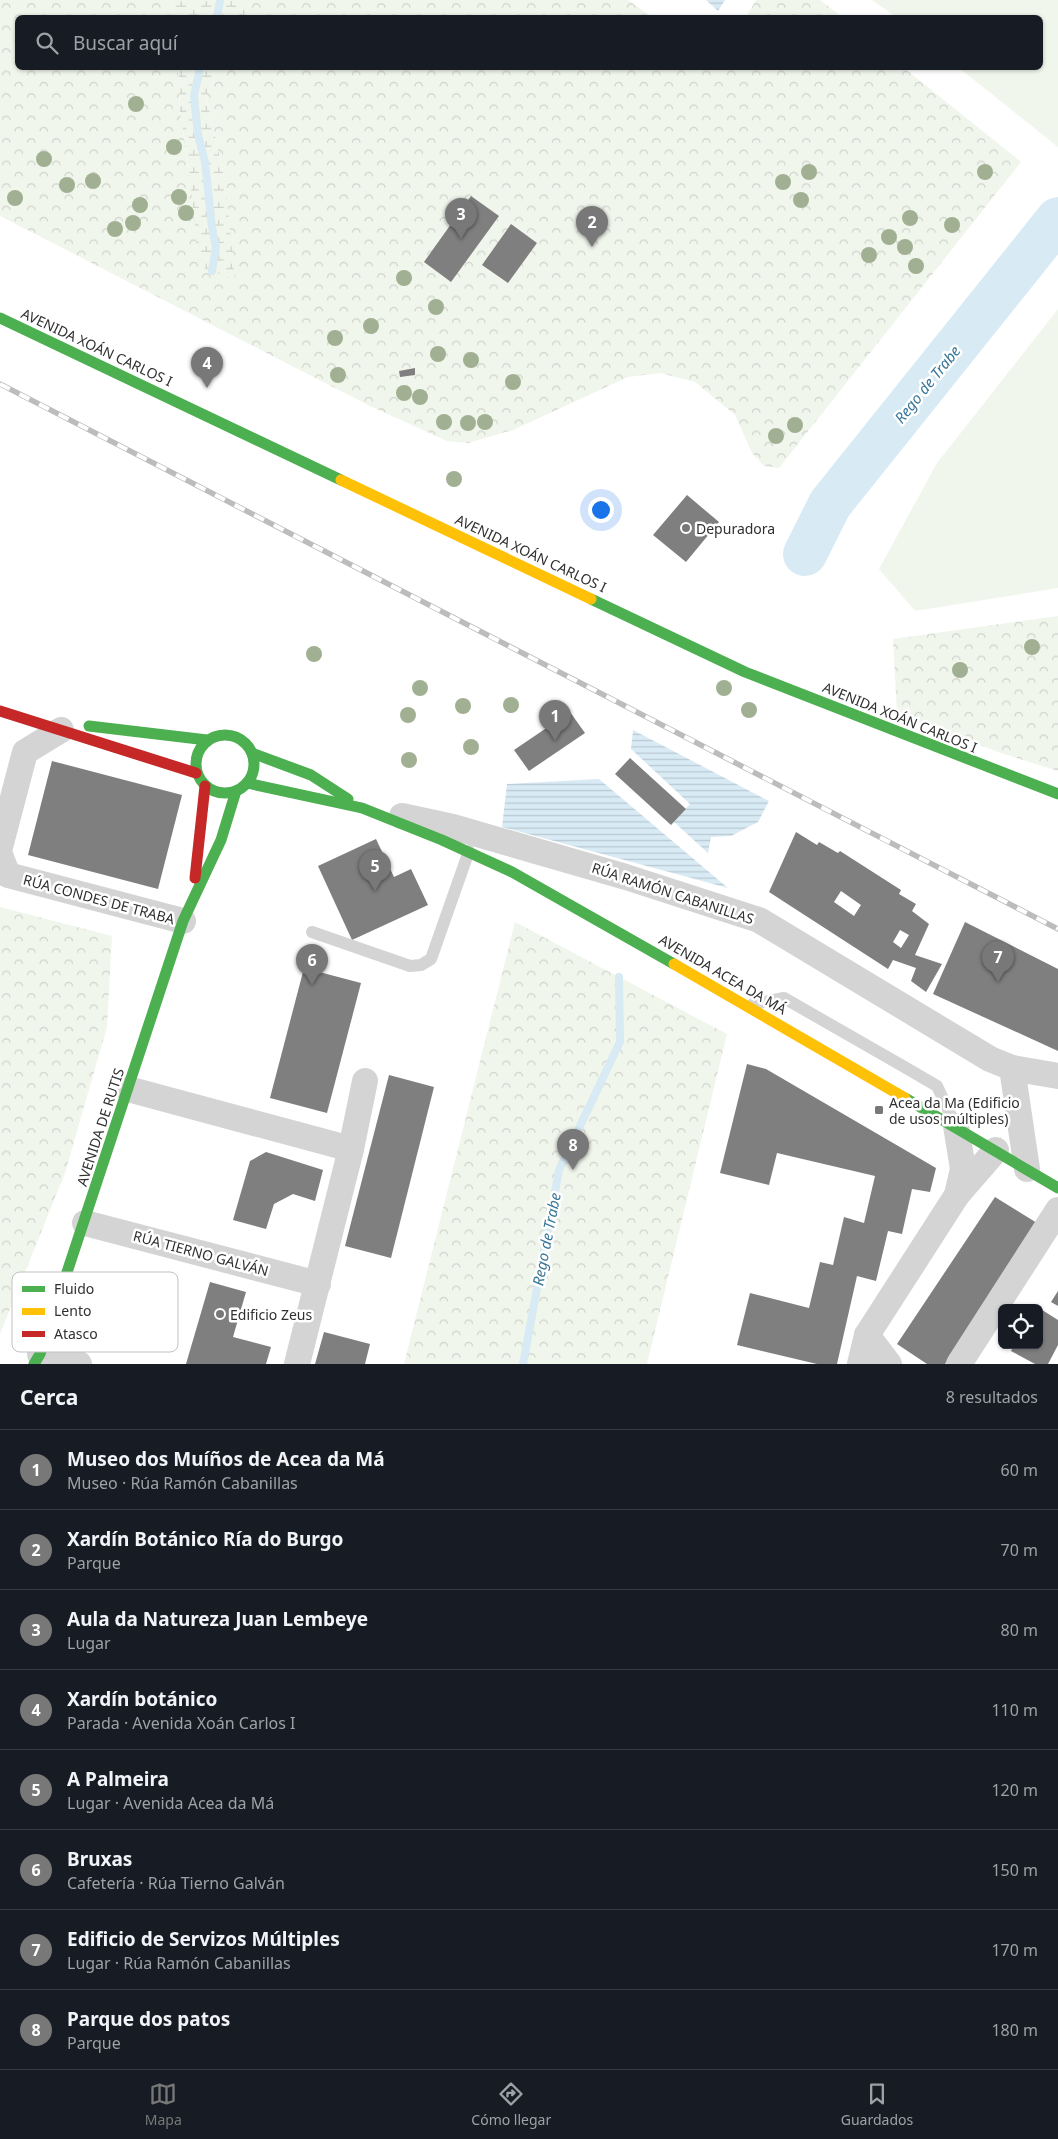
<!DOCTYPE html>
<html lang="es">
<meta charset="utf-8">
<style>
:root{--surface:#171b24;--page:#242831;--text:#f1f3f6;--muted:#9ea1a6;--line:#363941;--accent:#787878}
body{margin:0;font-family:"Noto Sans",sans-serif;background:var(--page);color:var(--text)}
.controls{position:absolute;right:15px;bottom:15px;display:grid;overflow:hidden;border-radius:8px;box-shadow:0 1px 4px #0004}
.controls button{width:45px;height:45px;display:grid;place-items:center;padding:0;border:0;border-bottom:1px solid var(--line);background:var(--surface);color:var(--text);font:25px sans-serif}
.you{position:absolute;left:600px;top:509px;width:18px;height:18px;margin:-12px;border:4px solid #fff;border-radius:50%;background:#1a73e8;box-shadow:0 0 0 8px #1a73e833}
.badge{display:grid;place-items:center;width:32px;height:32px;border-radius:50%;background:var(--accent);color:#fff;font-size:16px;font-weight:700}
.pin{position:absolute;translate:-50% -41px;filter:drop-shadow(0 1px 2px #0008)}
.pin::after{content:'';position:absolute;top:26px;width:18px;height:15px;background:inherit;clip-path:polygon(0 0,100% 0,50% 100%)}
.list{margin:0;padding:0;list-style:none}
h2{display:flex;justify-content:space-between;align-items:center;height:65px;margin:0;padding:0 20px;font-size:21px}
h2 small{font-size:16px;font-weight:400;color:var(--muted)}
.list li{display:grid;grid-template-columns:32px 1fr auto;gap:15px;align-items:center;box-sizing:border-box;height:80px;padding:0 20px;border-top:1px solid var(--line)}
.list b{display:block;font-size:19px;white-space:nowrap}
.list p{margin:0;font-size:16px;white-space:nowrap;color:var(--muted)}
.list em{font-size:16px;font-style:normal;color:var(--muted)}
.icon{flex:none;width:28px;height:28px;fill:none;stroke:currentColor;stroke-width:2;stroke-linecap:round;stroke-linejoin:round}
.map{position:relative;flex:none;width:1058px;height:1364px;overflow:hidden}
.search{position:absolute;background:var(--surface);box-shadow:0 1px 4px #0004;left:15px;right:15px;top:15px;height:55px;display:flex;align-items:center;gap:12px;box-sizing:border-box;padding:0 18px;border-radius:8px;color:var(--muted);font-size:19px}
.sheet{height:705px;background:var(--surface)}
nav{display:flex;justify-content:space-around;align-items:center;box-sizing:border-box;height:70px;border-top:1px solid var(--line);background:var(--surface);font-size:14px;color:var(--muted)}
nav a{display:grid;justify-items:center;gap:2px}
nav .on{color:var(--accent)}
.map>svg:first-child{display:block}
</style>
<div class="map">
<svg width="1058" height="1364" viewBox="0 0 1058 1364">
<defs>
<pattern id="forest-crowns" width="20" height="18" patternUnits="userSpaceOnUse" patternTransform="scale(1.25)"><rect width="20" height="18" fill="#f1f6ec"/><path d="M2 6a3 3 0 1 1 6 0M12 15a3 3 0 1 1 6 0" fill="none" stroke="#cfd3cb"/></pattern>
<pattern id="wetland-marsh" width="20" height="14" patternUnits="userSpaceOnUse" patternTransform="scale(1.25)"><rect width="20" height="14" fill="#f1f6ec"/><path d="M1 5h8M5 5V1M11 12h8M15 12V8" fill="none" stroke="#cfd3cb"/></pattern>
<pattern id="water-rules" width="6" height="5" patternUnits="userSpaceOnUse" patternTransform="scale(1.25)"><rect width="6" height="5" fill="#d8eaf4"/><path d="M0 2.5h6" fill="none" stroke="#bac9d2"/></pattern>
</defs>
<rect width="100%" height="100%" fill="#fff"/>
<g fill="#f1f6ec">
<polygon points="872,0 1058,0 1058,147 959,68 1040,68 1040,18 896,17"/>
<polygon points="1058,309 1058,588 915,611 879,569 937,463"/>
</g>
<g fill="url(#forest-crowns)">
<polygon points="0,0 171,0 173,17 18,18 18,68 178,68 180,111 190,176 225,181 206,96 219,68 904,68 1021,162 779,468 764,466 752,453 735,415 695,382 660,373 628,377 513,430 468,443 447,441 372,407 0,216"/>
<polygon points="254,0 628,0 652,17 242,18"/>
<polygon points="756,0 820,0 842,17 746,17"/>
<polygon points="1058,616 1058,771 1001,753 897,714 893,639"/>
<polygon points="0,907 112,936 107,1027 65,1173 0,1334"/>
<polygon points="515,922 727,1034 647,1364 404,1364"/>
</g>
<g fill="url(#wetland-marsh)">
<polygon points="171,0 254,0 242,18 173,17"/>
<polygon points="178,68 219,68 206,96 225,181 235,280 199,266 190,176 180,111"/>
</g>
<g fill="url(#water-rules)">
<polygon points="706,0 725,0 718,11"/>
<polygon points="633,730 769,801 758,822 731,836 711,837 708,853 674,822 690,804 631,749"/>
<polygon points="599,779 728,888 502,827 507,784"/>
</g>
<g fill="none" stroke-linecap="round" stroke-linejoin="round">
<g stroke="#d8eaf4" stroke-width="8">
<polyline points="217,18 220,0"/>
<polyline points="200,68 194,96 198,135 205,162 212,227 216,248 212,271"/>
<polyline points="523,1364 559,1170 620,1042 619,977"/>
</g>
<polyline stroke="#d8eaf4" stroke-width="44" points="805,554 830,504 1058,219"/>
</g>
<g fill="#7f7f7f" fill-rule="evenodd">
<polygon points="471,196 499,216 451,282 424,262"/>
<polygon points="511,224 537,243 508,283 482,265"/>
<polygon points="415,368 415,375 400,377 399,371"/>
<polygon points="687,495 719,522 686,562 653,535"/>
<polygon points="570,712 585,733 529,771 514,750"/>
<polygon points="630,758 686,809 671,825 615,774"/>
<polygon points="52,761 182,795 158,889 28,855"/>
<path d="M796 832 817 845 819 842 838 853 840 851 901 890 899 894 916 904 912 911 929 924 915 955 942 964 926 992 911 981 916 968 893 960 888 969 769 892ZM841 891 861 905 854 916 834 902ZM900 930 909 935 901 948 893 942Z"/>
<polygon points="376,839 394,877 411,869 428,905 352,940 318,866"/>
<polygon points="965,922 1058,969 1058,1051 933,994"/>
<polygon points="304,968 361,983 327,1113 270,1098"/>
<polygon points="747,1064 766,1069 936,1168 930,1192 912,1189 902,1234 888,1231 876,1281 857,1276 837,1364 817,1364 737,1345 750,1293 809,1308 820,1262 833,1265 844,1217 864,1223 875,1176 777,1153 769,1185 720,1173"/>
<polygon points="389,1075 434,1087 391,1258 345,1246"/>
<polygon points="266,1152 323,1170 315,1201 293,1194 274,1204 266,1229 233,1220 250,1161"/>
<polygon points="995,1197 1037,1223 945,1364 927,1364 897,1344"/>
<polygon points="210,1282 246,1292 233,1337 271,1347 266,1364 186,1364"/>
<polygon points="1058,1291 1058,1306 1051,1302"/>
<polygon points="1039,1308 1058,1320 1058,1345 1048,1364 1035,1364 1011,1351 1014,1345 1039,1345"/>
<polygon points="324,1332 370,1344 365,1364 315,1364"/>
</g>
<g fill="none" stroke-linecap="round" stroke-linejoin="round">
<g stroke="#d4d4d4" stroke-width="12">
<polyline points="312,932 410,966 421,965 431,959 469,851"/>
<polyline points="753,1004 784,998 901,1065 937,1086 954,1122"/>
</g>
<g stroke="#d4d4d4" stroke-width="26">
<polyline points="402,816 453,827 626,877 759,920 990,1059 1012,1068 1058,1076"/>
<polyline points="0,847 25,752 61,730"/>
<polyline points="0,855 8,875 183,921"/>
<polyline points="1012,1068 1027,1169"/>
<polyline points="128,1089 351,1149 297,1364"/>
<polyline points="956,1126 963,1169 957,1195"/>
<polyline points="351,1149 365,1081"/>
<polyline points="85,1223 318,1284"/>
<polyline points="867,1335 889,1364"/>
<polyline points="40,1354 79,1364"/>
<polyline points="860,1364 867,1335 957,1195 996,1150"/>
<polyline points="959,1364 1058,1210"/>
</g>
<g stroke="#4caf50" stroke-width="11">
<polyline points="0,318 341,480"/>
<polyline points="591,599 745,672 1058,794"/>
<polyline points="89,726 207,740"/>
<circle cx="225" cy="764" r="29"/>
<polyline points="252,753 311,775 348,799"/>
<polyline points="247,783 362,808 442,840 512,872 674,964"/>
<polyline points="905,1098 1058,1188"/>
<polyline points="34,1364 40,1354 183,921 221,840 236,791"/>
</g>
<g stroke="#ffc107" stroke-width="11">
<polyline points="341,480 591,599"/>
<polyline points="674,964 905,1098"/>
</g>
<g stroke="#c62828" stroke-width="11">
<polyline points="0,711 196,773"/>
<polyline points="195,878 205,786"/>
</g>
<g stroke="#bcbcbc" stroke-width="5.5">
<polyline id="rail" points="0,384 1058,929"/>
</g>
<use href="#rail" stroke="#fff" stroke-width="4" stroke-dasharray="11" stroke-linecap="butt"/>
</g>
<g fill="#a1b092">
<circle cx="136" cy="104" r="8"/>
<circle cx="174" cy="147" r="8"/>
<circle cx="44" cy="159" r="8"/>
<circle cx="809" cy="172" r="8"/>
<circle cx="985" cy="172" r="8"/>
<circle cx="93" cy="181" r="8"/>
<circle cx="783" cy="182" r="8"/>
<circle cx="67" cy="185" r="8"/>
<circle cx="179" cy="197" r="8"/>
<circle cx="15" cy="198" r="8"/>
<circle cx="801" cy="200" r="8"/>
<circle cx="140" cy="205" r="8"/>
<circle cx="186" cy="213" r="8"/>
<circle cx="910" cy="218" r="8"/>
<circle cx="133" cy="223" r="8"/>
<circle cx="952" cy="225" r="8"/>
<circle cx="115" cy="229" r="8"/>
<circle cx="889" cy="237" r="8"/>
<circle cx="905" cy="247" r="8"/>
<circle cx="869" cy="255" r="8"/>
<circle cx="916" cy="266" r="8"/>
<circle cx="404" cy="278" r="8"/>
<circle cx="436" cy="307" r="8"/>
<circle cx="371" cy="326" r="8"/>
<circle cx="335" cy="338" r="8"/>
<circle cx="438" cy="354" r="8"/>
<circle cx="471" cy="360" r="8"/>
<circle cx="338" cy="375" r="8"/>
<circle cx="513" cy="382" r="8"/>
<circle cx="404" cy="393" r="8"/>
<circle cx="420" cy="397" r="8"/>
<circle cx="444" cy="422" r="8"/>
<circle cx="485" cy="422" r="8"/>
<circle cx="468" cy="423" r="8"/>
<circle cx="795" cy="425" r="8"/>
<circle cx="776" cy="436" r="8"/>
<circle cx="454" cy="479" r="8"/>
<circle cx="1032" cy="647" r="8"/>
<circle cx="314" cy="654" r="8"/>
<circle cx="960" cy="670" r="8"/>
<circle cx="420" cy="688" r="8"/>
<circle cx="724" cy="688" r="8"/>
<circle cx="511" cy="705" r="8"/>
<circle cx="463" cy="706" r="8"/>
<circle cx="749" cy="710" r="8"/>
<circle cx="408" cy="715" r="8"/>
<circle cx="471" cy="747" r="8"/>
<circle cx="409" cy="760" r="8"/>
</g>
<g fill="#787878" stroke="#fff" stroke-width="2">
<circle cx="686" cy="528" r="5"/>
<rect x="874" y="1105" width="10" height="10" rx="2.5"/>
<circle cx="220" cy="1314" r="5"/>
</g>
<g text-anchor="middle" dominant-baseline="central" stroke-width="5" stroke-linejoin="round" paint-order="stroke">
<g font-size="14" fill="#303030" stroke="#fff">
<text transform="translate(97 347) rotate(25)">AVENIDA XOÁN CARLOS I</text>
<text transform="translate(531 553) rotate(25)">AVENIDA XOÁN CARLOS I</text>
<text transform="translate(900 717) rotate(22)">AVENIDA XOÁN CARLOS I</text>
<text transform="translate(673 893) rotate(18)">RÚA RAMÓN CABANILLAS</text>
<text transform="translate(99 899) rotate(15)">RÚA CONDES DE TRABA</text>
<text transform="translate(723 974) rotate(30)">AVENIDA ACEA DA MÁ</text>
<text transform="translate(100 1127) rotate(-72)">AVENIDA DE RUTIS</text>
<text transform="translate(201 1253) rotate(15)">RÚA TIERNO GALVÁN</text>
</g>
<g font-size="14" fill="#303030" stroke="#fff" text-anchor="start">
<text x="696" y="528">Depuradora</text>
<text x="889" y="1102">Acea da Ma (Edificio<tspan x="889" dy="16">de usos múltiples)</tspan></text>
<text x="230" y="1314">Edificio Zeus</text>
</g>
<g font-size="15" font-style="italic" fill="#377698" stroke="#fff">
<text transform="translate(927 384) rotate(-51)">Rego de Trabe</text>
<text transform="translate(546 1239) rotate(-79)">Rego de Trabe</text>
</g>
</g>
<rect x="12" y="1272" width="166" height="80" rx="8" fill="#fff" stroke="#c1c1c1" stroke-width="1"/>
<rect x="22" y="1286" width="23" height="6" fill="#4caf50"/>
<rect x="22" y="1308" width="23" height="7" fill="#ffc107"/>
<rect x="22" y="1331" width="23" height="6" fill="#c62828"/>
<g font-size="14" fill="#303030">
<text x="54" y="1294">Fluido</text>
<text x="54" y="1316">Lento</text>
<text x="54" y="1339">Atasco</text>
</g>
</svg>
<div class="controls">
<button><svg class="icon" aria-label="locate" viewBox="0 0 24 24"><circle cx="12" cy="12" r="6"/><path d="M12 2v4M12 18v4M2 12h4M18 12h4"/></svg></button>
</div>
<div class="you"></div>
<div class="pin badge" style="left:555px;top:741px">1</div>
<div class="pin badge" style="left:592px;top:247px">2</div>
<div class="pin badge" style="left:461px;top:239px">3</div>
<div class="pin badge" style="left:207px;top:388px">4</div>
<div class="pin badge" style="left:375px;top:891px">5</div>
<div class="pin badge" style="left:312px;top:985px">6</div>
<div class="pin badge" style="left:998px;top:982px">7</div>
<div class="pin badge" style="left:573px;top:1170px">8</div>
<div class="search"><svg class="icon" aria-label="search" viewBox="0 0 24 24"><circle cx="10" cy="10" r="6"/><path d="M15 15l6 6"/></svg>Buscar aquí</div>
</div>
<section class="sheet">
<h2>Cerca<small>8 resultados</small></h2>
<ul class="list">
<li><span class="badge">1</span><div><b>Museo dos Muíños de Acea da Má</b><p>Museo · Rúa Ramón Cabanillas</p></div><em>60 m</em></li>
<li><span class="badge">2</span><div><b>Xardín Botánico Ría do Burgo</b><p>Parque</p></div><em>70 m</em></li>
<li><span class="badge">3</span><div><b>Aula da Natureza Juan Lembeye</b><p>Lugar</p></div><em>80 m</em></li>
<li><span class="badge">4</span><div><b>Xardín botánico</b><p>Parada · Avenida Xoán Carlos I</p></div><em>110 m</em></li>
<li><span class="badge">5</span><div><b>A Palmeira</b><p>Lugar · Avenida Acea da Má</p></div><em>120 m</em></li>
<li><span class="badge">6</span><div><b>Bruxas</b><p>Cafetería · Rúa Tierno Galván</p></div><em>150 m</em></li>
<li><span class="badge">7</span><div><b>Edificio de Servizos Múltiples</b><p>Lugar · Rúa Ramón Cabanillas</p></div><em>170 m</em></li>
<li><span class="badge">8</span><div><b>Parque dos patos</b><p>Parque</p></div><em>180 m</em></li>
</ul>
</section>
<nav>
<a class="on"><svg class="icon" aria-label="map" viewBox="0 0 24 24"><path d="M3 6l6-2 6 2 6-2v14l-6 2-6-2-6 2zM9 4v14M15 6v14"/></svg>Mapa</a>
<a><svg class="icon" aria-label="directions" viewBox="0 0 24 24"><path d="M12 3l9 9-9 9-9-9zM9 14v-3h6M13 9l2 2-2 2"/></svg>Cómo llegar</a>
<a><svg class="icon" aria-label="saved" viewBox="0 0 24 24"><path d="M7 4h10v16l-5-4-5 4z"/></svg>Guardados</a>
</nav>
